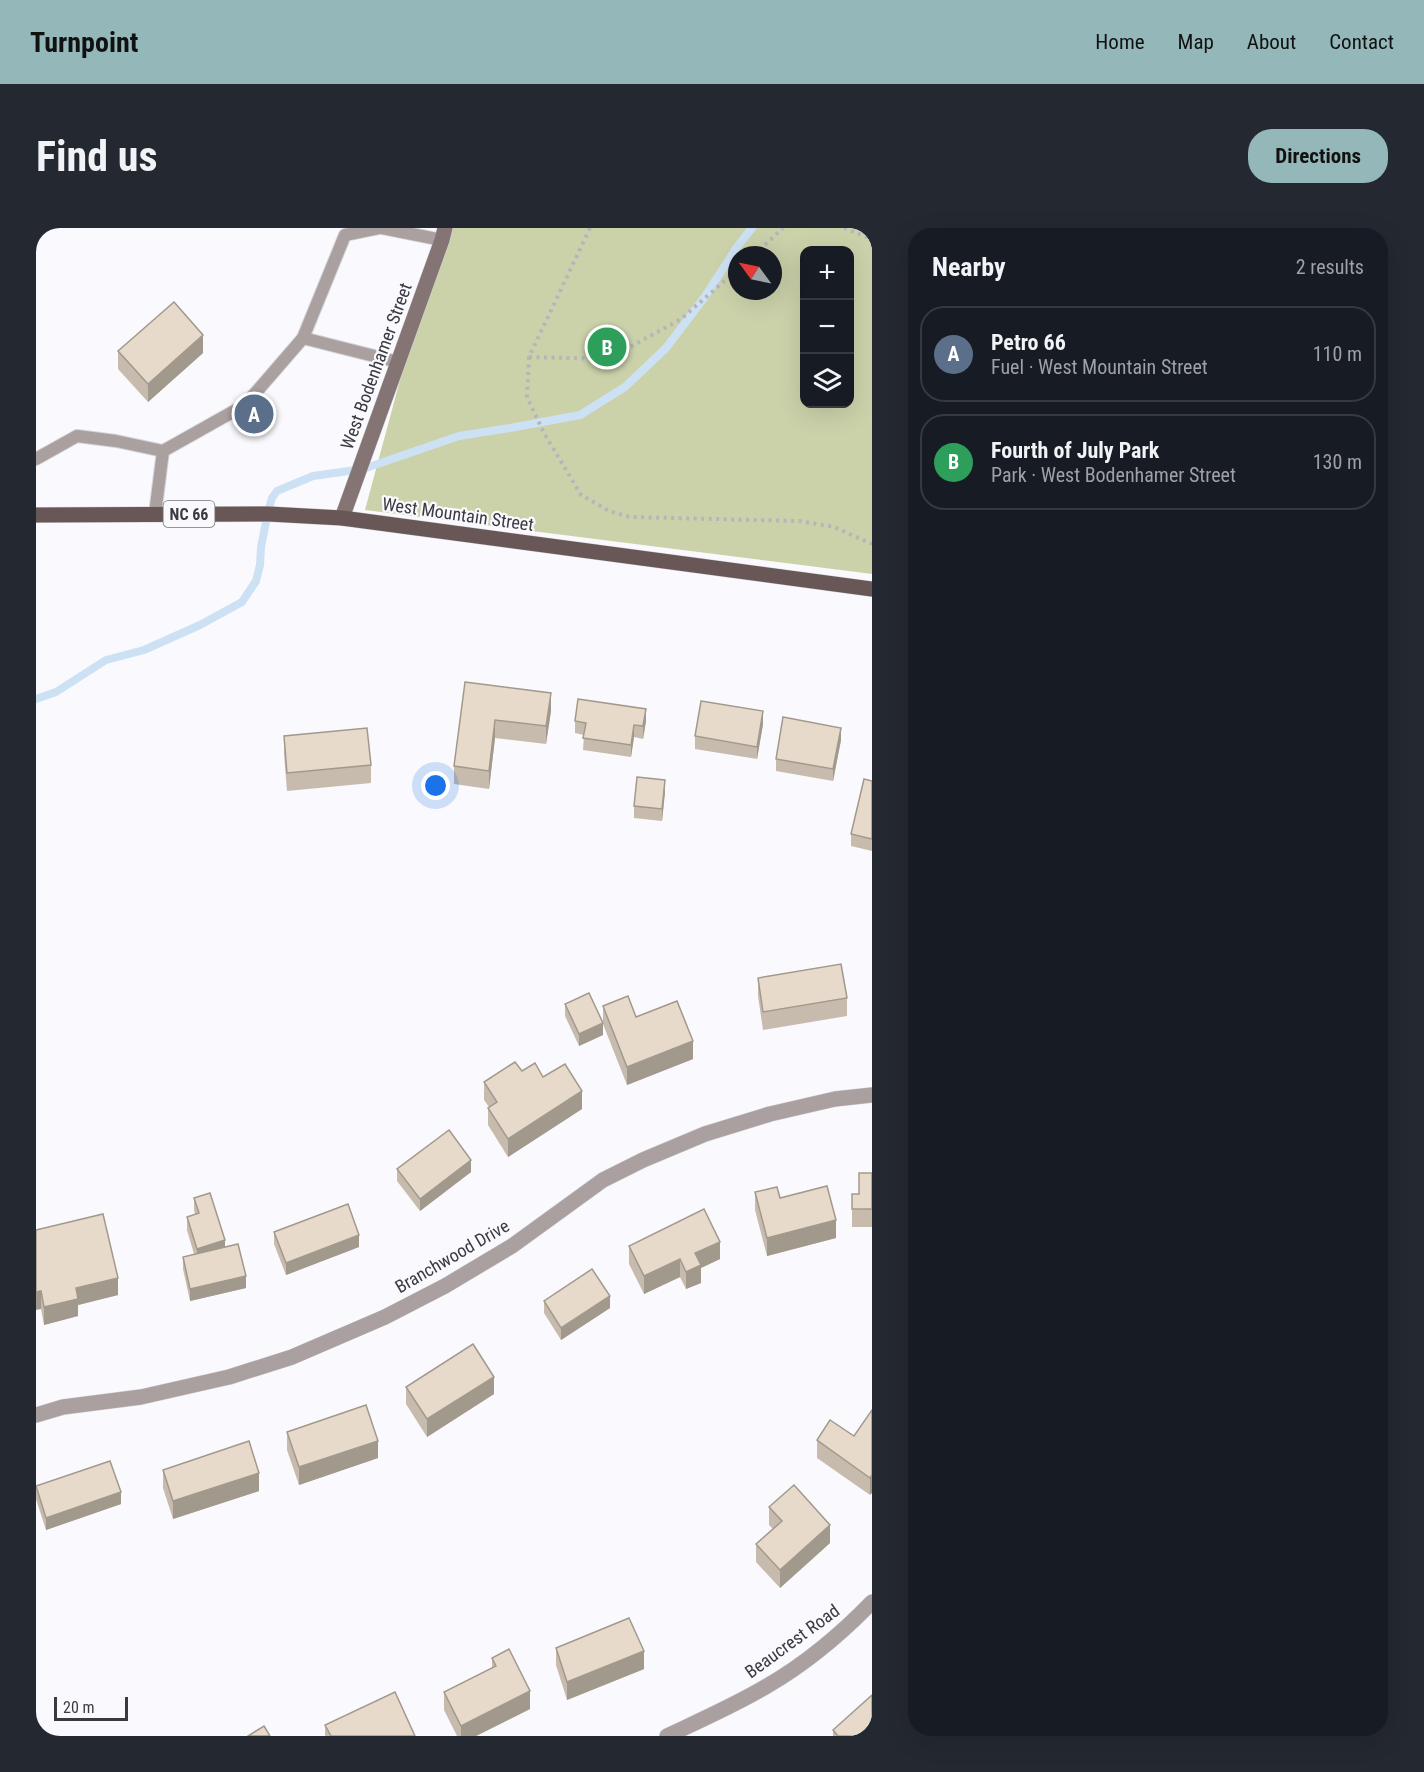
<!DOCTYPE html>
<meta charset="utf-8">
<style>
:root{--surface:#171b24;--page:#242831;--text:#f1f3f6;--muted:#9ea1a6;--line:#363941;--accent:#94b7b9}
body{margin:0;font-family:"Roboto Condensed",sans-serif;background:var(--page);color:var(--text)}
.controls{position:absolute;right:18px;top:18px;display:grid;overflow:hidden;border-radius:12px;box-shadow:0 6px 24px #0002}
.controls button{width:54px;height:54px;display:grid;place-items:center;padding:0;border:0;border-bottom:2px solid var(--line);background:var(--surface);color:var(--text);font:30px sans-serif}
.compass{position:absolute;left:692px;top:18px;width:54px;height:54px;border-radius:50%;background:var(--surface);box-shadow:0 6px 24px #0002;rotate:303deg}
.scale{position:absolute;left:18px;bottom:15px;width:74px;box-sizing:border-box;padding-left:6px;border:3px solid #3b3a42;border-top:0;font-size:16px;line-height:21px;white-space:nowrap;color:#3b3a42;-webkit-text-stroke:4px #faf9fd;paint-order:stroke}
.you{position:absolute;left:400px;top:558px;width:21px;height:21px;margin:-15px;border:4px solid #fff;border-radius:50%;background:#1a73e8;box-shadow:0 0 0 9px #1a73e833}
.badge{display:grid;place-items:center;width:39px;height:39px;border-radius:50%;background:var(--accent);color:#fff;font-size:20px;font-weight:700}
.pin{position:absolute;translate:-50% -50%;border:3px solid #fff;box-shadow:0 2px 6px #0006}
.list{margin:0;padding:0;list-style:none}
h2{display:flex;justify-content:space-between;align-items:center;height:78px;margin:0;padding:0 24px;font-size:26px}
h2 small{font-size:20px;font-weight:400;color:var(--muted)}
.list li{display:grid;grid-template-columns:39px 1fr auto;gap:18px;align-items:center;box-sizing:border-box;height:96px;margin:0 12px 12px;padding:0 12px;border:2px solid var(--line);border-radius:24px}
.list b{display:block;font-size:22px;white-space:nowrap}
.list p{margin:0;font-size:20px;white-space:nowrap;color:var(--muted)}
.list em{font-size:20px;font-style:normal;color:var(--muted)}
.icon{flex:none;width:33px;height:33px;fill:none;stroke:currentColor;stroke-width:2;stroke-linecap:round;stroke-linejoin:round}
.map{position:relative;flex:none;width:836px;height:1508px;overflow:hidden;border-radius:24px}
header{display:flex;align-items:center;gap:36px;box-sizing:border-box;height:84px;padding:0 30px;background:var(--accent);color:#111}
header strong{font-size:28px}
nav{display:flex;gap:33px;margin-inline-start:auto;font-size:21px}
.intro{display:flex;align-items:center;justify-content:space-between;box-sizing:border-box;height:144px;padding:0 36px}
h1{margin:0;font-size:42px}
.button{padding:15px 27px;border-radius:24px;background:var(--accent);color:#111;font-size:21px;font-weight:700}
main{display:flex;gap:36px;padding:0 36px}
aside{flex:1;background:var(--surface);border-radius:24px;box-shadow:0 6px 24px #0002}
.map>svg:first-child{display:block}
</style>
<header>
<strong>Turnpoint</strong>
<nav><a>Home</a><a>Map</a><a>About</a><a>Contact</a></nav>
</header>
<div class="intro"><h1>Find us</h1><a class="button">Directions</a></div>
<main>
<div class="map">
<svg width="836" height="1508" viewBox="0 0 836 1508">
<rect width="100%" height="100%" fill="#faf9fd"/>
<path fill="#cbd2aa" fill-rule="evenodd" d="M405 0H836V346L329 282ZM768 22H814V176H768ZM701 27H737V63H701Z"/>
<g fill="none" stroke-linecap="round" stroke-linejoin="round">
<polyline stroke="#cde1f5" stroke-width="8" points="0,471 20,464 70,432 108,422 164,397 206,374 220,353 224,337 225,319 232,284 236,270 241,263 277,248 327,241 423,208 474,200 544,187 589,159 630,120 668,70 701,19 716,0"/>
<g stroke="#d4d3d8" stroke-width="14">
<g id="service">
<polyline points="346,0 406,12"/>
<polyline points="267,110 362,134"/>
<polyline points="0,231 41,208 80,213 127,223 209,177 267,110 309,7 343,0"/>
<polyline points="119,286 127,223"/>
</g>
</g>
<g stroke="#d4d3d8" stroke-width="16">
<g id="minor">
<polyline points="0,1187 27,1179 105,1169 193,1149 256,1129 349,1089 409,1058 476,1018 567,952 607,932 669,906 734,886 799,871 836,867"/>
<path d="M631 1508C665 1492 699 1477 731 1458 769 1436 805 1406 836 1374"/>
</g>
</g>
<g stroke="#d4d3d8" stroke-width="16">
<polyline id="secondary" points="306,290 406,12 409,0"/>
</g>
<g stroke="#d4d3d8" stroke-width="16">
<polyline id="primary" points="0,287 233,286 306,290 836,361"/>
</g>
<g stroke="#b6b5ba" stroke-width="4" stroke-dasharray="3 4.5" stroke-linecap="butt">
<polyline points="554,0 493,129 491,169 508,205 545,267 573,283 594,289 763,293 798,299 836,316"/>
<polyline points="808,0 836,11"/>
<polyline points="718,27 747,0"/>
<polyline points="493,129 572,131 645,91 701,42"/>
</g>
<use href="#service" stroke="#aaa09f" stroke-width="12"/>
<use href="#minor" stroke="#aaa09f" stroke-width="15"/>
<use href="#secondary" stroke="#847574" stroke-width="15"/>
<use href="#primary" stroke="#685756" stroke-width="15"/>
</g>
<g fill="#c7bbae">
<polygon points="82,123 167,125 112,174 82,141"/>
<polygon points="429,454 515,483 510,516 459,510 453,561 418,556 418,538"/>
<polygon points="539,493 610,493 607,511 598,509 595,529 547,522 548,507 539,505"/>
<polygon points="727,496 721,531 659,521 659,508"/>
<polygon points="248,508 335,537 335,555 251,563 248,526"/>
<polygon points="805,512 797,553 740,543 740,531"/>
<polygon points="836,553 836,623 815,618 815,606"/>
<polygon points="629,564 626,593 598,590 598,578"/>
<polygon points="722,750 811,770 811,788 727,802 722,768"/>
<polygon points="529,776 567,807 543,818 529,788"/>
<polygon points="567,778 600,789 657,831 591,857 567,796"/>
<polygon points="486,843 507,849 546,881 472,929 452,897 452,880 453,879 448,872 448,854"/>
<polygon points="361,941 435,944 384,983 361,953"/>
<polygon points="836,945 836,999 816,999 816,966 823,966"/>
<polygon points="719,964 744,970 800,1010 731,1028 719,982"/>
<polygon points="158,970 189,1019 210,1060 154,1073 147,1041 147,1029 158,1026 151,1002 151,989 159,986 158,982"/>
<polygon points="0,1002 82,1067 42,1077 42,1088 8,1097 5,1081"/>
<polygon points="238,1004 323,1019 250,1047 238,1016"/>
<polygon points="593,1018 684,1031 665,1040 665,1055 650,1061 644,1049 608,1066 593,1036"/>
<polygon points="508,1073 574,1080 525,1112 508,1085"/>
<polygon points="370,1159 458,1166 391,1209 370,1176"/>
<polygon points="836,1182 834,1267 781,1230 781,1212 818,1208"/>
<polygon points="251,1204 342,1230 263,1257 251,1222"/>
<polygon points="127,1242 223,1263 137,1291 127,1260"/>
<polygon points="0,1258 85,1276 10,1302 0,1271"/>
<polygon points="733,1279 794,1315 744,1360 720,1334 720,1316 737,1301 733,1297"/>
<polygon points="520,1420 608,1441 531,1472 520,1437"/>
<polygon points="456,1430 494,1481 440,1508 421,1508 408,1482 408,1464 456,1440"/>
<polygon points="289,1497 379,1508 289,1508"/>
<polygon points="797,1502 836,1508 797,1508"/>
</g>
<g fill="#a2998d">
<polygon points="167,107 167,125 112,174 112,156"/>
<polygon points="515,465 515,483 510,516 510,498"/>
<polygon points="610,481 610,493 607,511 607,498"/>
<polygon points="727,483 727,496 721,531 721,519"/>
<polygon points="459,492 459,510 453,561 453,543"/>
<polygon points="598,497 598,509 595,529 595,517"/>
<polygon points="805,500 805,512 797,553 797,541"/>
<polygon points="629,552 629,564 626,593 626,581"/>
<polygon points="567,795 567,807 543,818 543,806"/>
<polygon points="657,813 657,831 591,857 591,839"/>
<polygon points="546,863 546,881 472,929 472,911"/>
<polygon points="435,932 435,944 384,983 384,971"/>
<polygon points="800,992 800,1010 731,1028 731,1010"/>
<polygon points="323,1007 323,1019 250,1047 250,1035"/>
<polygon points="189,1012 189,1024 161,1033 161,1021"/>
<polygon points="684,1014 684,1031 665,1040 665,1055 650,1061 650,1044 659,1025"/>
<polygon points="644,1031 644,1049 608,1066 608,1048"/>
<polygon points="210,1048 210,1060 154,1073 154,1061"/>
<polygon points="82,1050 82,1067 42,1077 42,1088 8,1097 8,1079 40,1060"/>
<polygon points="5,1063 5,1081 0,1082 0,1064"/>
<polygon points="574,1068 574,1080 525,1112 525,1100"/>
<polygon points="458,1149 458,1166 391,1209 391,1191"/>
<polygon points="342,1213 342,1230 263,1257 263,1239"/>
<polygon points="223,1245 223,1263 137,1291 137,1273"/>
<polygon points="836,1247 836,1265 834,1267 834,1250"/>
<polygon points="85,1264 85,1276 10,1302 10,1290"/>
<polygon points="794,1297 794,1315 744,1360 744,1342"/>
<polygon points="608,1423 608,1441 531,1472 531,1454"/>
<polygon points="494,1463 494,1481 440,1508 425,1508 425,1498"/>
</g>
<g fill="#e7daca" stroke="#a2998d" stroke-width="1.5">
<polygon points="138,74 167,107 112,156 82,123"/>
<polygon points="429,454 515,465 510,498 459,492 453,543 418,538"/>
<polygon points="542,471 610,481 607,498 598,497 595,517 547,510 550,495 539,493"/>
<polygon points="665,473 727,483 721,519 659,508"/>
<polygon points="747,489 805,500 797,541 740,531"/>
<polygon points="331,500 335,537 251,545 248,508"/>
<polygon points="601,549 629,552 626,581 598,578"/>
<polygon points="828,551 836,553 836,611 815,606"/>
<polygon points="805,736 811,770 727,784 722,750"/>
<polygon points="553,765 567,795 543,806 529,776"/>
<polygon points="592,768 600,789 641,773 657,813 591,839 567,778"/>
<polygon points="479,834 486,843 499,835 507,849 529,836 546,863 472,911 452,880 461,874 448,854"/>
<polygon points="413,902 435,932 384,971 361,941"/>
<polygon points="823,945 836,945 836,981 816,981 816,966 823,966"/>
<polygon points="791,958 800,992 731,1010 719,964 741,959 744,970"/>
<polygon points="174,965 189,1012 161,1021 151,989 163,985 158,970"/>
<polygon points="312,976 323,1007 250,1035 238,1004"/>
<polygon points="668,981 684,1014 659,1025 665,1037 650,1044 644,1031 608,1048 593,1018"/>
<polygon points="67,986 82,1050 40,1060 42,1071 8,1079 5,1063 0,1064 0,1002"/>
<polygon points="202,1016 210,1048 154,1061 147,1029"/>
<polygon points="556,1041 574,1068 525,1100 508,1073"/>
<polygon points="437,1116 458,1149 391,1191 370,1159"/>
<polygon points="330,1177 342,1213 263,1239 251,1204"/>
<polygon points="836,1182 836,1247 834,1250 781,1212 794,1192 818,1208"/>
<polygon points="213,1213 223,1245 137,1273 127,1242"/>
<polygon points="74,1233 85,1264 10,1290 0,1258"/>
<polygon points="758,1257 794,1297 744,1342 720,1316 746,1293 733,1279"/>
<polygon points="593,1390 608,1423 531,1454 520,1420"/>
<polygon points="473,1421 494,1463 425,1498 408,1464 460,1438 456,1430"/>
<polygon points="359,1464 379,1508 295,1508 289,1497"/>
<polygon points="836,1467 836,1508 802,1508 797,1502"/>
<polygon points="228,1498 234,1508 212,1508"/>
</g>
<g text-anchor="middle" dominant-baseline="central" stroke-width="4.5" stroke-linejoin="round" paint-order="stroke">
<rect fill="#faf9fd" stroke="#74737a" stroke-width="1.5" x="127.5" y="273" width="51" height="26" rx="4.5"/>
<g font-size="16" font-weight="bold" fill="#3b3a42">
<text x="153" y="286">NC 66</text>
</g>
<g font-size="18" fill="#3b3a42" stroke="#faf9fd">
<text transform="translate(340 138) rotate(-70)">West Bodenhamer Street</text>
<text transform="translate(422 286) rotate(8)">West Mountain Street</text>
<text transform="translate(416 1028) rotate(-30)">Branchwood Drive</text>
<text transform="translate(756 1413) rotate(-36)">Beaucrest Road</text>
</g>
</g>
</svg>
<div class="controls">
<button>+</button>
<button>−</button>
<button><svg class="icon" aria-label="layers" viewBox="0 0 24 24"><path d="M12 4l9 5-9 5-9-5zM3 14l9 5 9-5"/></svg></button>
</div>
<svg class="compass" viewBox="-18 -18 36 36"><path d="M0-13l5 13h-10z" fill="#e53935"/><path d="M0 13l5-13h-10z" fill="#9ea1a6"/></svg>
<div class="scale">20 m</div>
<div class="you"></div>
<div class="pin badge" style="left:218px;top:186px;background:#5c6f8a">A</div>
<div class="pin badge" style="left:571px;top:119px;background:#2e9e5b">B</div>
</div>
<aside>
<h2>Nearby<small>2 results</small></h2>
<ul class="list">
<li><span class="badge" style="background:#5c6f8a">A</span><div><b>Petro 66</b><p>Fuel · West Mountain Street</p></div><em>110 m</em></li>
<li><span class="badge" style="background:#2e9e5b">B</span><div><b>Fourth of July Park</b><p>Park · West Bodenhamer Street</p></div><em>130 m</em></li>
</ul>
</aside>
</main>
